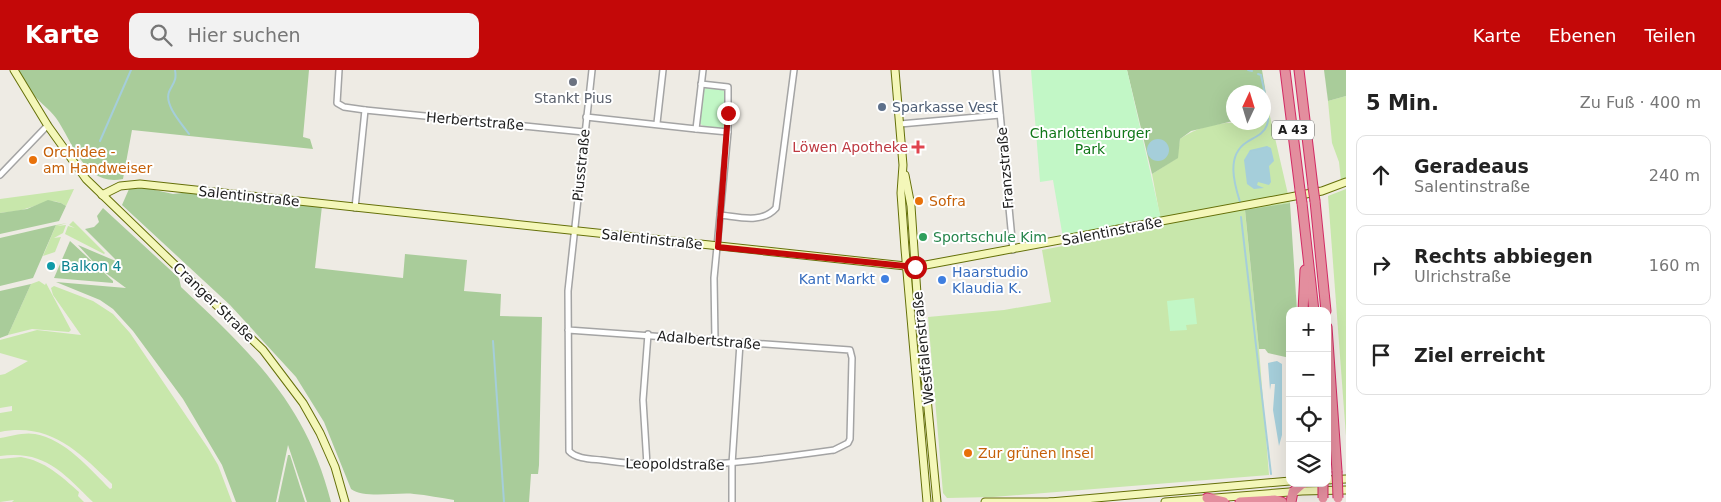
<!DOCTYPE html>
<html lang="de">
<meta charset="utf-8">
<style>
:root{--surface:#fff;--page:#f2f2f2;--text:#222;--muted:#767676;--line:#e0e0e0;--accent:#c30808}
body{margin:0;font-family:"DejaVu Sans",sans-serif;background:var(--page);color:var(--text)}
.controls{position:absolute;right:15px;bottom:15px;display:grid;overflow:hidden;border-radius:10px;box-shadow:0 5px 20px #0002}
.controls button{width:45px;height:45px;display:grid;place-items:center;padding:0;border:0;border-bottom:1px solid var(--line);background:var(--surface);color:var(--text);font:25px sans-serif}
.compass{position:absolute;left:1226px;top:15px;width:45px;height:45px;border-radius:50%;background:var(--surface);box-shadow:0 5px 20px #0002;rotate:4deg}
.stop{position:absolute;width:15px;height:15px;margin:-11px;border:4px solid #c30808;border-radius:50%;background:#fff}
.stop.end{background:#c30808;border-color:#fff;box-shadow:0 1px 5px #0008}
.list{margin:0;padding:0;list-style:none}
h2{display:flex;justify-content:space-between;align-items:center;height:65px;margin:0;padding:0 20px;font-size:21px}
h2 small{font-size:16px;font-weight:400;color:var(--muted)}
.list li{display:grid;grid-template-columns:32px 1fr auto;gap:15px;align-items:center;box-sizing:border-box;height:80px;margin:0 10px 10px;padding:0 10px;border:1px solid var(--line);border-radius:10px}
.list b{display:block;font-size:19px;white-space:nowrap}
.list p{margin:0;font-size:16px;white-space:nowrap;color:var(--muted)}
.list em{font-size:16px;font-style:normal;color:var(--muted)}
.icon{flex:none;width:28px;height:28px;fill:none;stroke:currentColor;stroke-width:2;stroke-linecap:round;stroke-linejoin:round}
.map{position:relative;flex:none;width:1346px;height:432px;overflow:hidden}
header{display:flex;align-items:center;gap:30px;box-sizing:border-box;height:70px;padding:0 25px;background:var(--accent);color:#fff}
header strong{font-size:24px}
nav{display:flex;gap:28px;margin-inline-start:auto;font-size:18px}
.search{width:350px;height:45px;background:var(--page);display:flex;align-items:center;gap:12px;box-sizing:border-box;padding:0 18px;border-radius:10px;color:var(--muted);font-size:19px}
main{display:flex}
aside{flex:1;background:var(--surface)}
.map>svg:first-child{display:block}
</style>
<header>
<strong>Karte</strong>
<div class="search"><svg class="icon" aria-label="search" viewBox="0 0 24 24"><circle cx="10" cy="10" r="6"/><path d="M15 15l6 6"/></svg>Hier suchen</div>
<nav><a>Karte</a><a>Ebenen</a><a>Teilen</a></nav>
</header>
<main>
<div class="map">
<svg width="1346" height="432" viewBox="0 0 1346 432">
<rect width="100%" height="100%" fill="#eeebe4"/>
<g fill="#c8e7ab">
<polygon points="1346,26 1346,108 1341,111 1339,92 1332,73 1328,31"/>
<path d="M1269 42 1290 133 1245 141 1259 279 1269 405 993 427 947 428 943 423 928 247 1004 240 1051 232 1042 180 1162 157 1152 104 1177 88 1180 69C1205 51 1235 52 1264 52V44Z"/>
<path d="M74 119 66 136C52 126 42 134 28 138 20 141 9 142 0 143V129Z"/>
<polygon points="1346,119 1346,366 1328,126"/>
<polygon points="73,151 105,183 104,184 65,164 68,156 75,158 69,155"/>
<polygon points="67,153 57,156 66,155 63,163 54,168 61,167 55,182 43,186 56,155"/>
<polygon points="39,211 45,215 46,213 71,260 69,262 32,259 8,265 31,214"/>
<path d="M54 216 93 231 113 244 130 263 208 378 218 395 232 432H93C63 403 45 380 0 386V368C11 366 24 362 35 364 65 369 90 399 110 419L112 418V414C79 382 50 352 0 362V343L12 341V336L0 338V305L5 304 28 291 0 283V270L37 260 81 265 53 225 51 218Z"/>
<path d="M21 387C45 391 61 406 79 422L78 426 84 432H12L14 430 0 432V389Z"/>
</g>
<g fill="#a9cc9a">
<path d="M19 0H309L303 67 310 69 313 79 132 60 123 109C85 117 74 74 56 48 49 38 37 31 30 20 26 14 22 7 19 0Z"/>
<polygon points="1127,0 1262,0 1269,42 1264,44 1264,22 1234,22 1233,51 1191,61 1180,69 1178,88 1152,104"/>
<polygon points="1324,0 1346,0 1346,26 1328,31"/>
<path d="M146 118 173 124 191 122 322 136 315 198 403 208 405 184 467 190 464 221 501 224 500 246 542 247 539 395 538 404H531L529 432H454V430C441 428 427 425 414 424 398 422 364 429 351 419L324 352 296 307 230 235 122 135 129 119Z"/>
<polygon points="48,130 61,133 66,136 59,151 0,164 0,143 27,139"/>
<polygon points="1290,133 1297,241 1290,241 1290,288 1268,283 1265,279 1259,279 1245,140"/>
<path d="M103 138 179 208 181 217C252 284 306 333 331 432H307L288 375 276 432H236L222 395 183 329 133 261 113 239 100 230 56 212 126 218 99 198 78 175 118 192 85 159 94 157 99 152 97 146Z"/>
<polygon points="56,155 33,208 0,216 0,168"/>
<polygon points="70,171 113,211 113,213 54,208"/>
<polygon points="31,214 8,265 0,268 0,221"/>
<polygon points="288,385 290,385 305,432 278,432"/>
</g>
<g fill="#c2f7c6">
<polygon points="1031,0 1127,0 1161,149 1063,168 1053,110 1040,112"/>
<polygon points="707,17 726,21 726,57 724,59 705,57 699,53 703,20"/>
<polygon points="1194,228 1197,254 1186,255 1187,260 1170,261 1167,231"/>
</g>
<g fill="#a5ceda">
<circle cx="1158" cy="80" r="11"/>
<polygon points="1267,76 1271,78 1274,91 1269,96 1271,112 1269,115 1258,112 1257,115 1264,118 1254,119 1247,114 1244,90 1250,80"/>
<polygon points="1277,291 1282,294 1282,365 1279,376 1273,340 1275,314 1271,314 1270,320 1268,293"/>
</g>
<g fill="none" stroke-linecap="round" stroke-linejoin="round">
<g stroke="#a5ceda" stroke-width="2">
<path d="M175 0C177 11 173 13 169 22 164 35 182 54 189 64"/>
<polyline points="1248,0 1252,1"/>
<polyline points="100,71 131,0"/>
<path d="M1240 132C1234 113 1226 85 1247 72 1255 67 1264 64 1267 55 1271 44 1263 17 1261 5L1258 4"/>
<polyline points="1241,147 1271,404"/>
<polyline points="493,271 504,432"/>
</g>
<g stroke="#a4a4a4" stroke-width="8">
<g id="street">
<polyline points="339,0 337,33 344,37 365,40 355,138"/>
<polyline points="703,0 696,59 728,62"/>
<polyline points="996,0 1013,180"/>
<polyline points="701,14 728,17 728,62 714,208 715,270"/>
<polyline points="365,40 584,62"/>
<polyline points="586,47 696,59"/>
<polyline points="657,53 663,0"/>
<polyline points="900,54 1000,45"/>
<polyline points="0,105 48,55"/>
<path d="M720 145C739 147 762 154 776 138L794 0"/>
<path d="M568 260 850 280 852 288 850 369 848 373 834 380C756 391 680 402 601 390 591 389 576 389 569 381L568 221 592 0"/>
<polyline points="647,395 643,330 648,264"/>
<polyline points="732,432 732,394 740,273"/>
</g>
</g>
<g stroke="#657009" stroke-width="9">
<g id="secondary">
<polyline points="14,0 48,56 86,109 263,280 303,333 320,363 335,397 345,432"/>
<polyline points="895,0 903,95 901,123 905,179 927,432"/>
<polyline points="905,105 911,136 917,224 937,432"/>
<polyline points="102,125 120,116 140,114 915,197 1322,121 1346,112"/>
<polyline points="1327,410 1346,409"/>
<polyline points="985,432 1051,432"/>
<polyline points="1050,432 1290,411"/>
<polyline points="1165,432 1302,421 1346,420"/>
</g>
</g>
<g stroke="#d22b64" stroke-width="11">
<g id="highway">
<polyline points="1285,0 1300,120"/>
<polyline points="1299,0 1313,117"/>
<polyline points="1315,131 1326,241"/>
<polyline points="1302,133 1314,241"/>
<polyline points="1303,241 1305,200"/>
<polyline points="1327,257 1337,401"/>
<polyline points="1207,428 1224,432"/>
<polyline points="1240,432 1275,430 1282,432"/>
<polyline points="1291,432 1293,422 1303,413"/>
</g>
</g>
<use href="#street" stroke="#fff" stroke-width="5"/>
<use href="#secondary" stroke="#f4f7b9" stroke-width="7"/>
<use href="#highway" stroke="#e38e9e" stroke-width="9"/>
<g stroke="#d22b64" stroke-width="11" stroke-linecap="butt">
<g id="highway-bridge">
<polyline points="1313,117 1315,131"/>
<polyline points="1300,120 1302,133"/>
<polyline points="1337,401 1338,428"/>
<polyline points="1323,413 1323,428"/>
</g>
</g>
<use href="#highway-bridge" stroke="#e38e9e" stroke-width="9"/>
</g>
<g fill="none" stroke-linecap="round" stroke-linejoin="round">
<polyline stroke="#c30808" stroke-width="6" points="728,43 718,177 915,197"/>
</g>
<circle fill="#6b7280" stroke="#fff" stroke-width="2" cx="573" cy="12" r="5"/>
<circle fill="#5c6f8a" stroke="#fff" stroke-width="2" cx="882" cy="37" r="5"/>
<path fill="#e0444e" stroke="#fff" stroke-width="2" d="M915.5 69.5h5v5h5v5h-5v5h-5v-5h-5v-5h5z"/>
<g fill="#e8710a" stroke="#fff" stroke-width="2">
<circle cx="33" cy="90" r="5"/>
<circle cx="919" cy="131" r="5"/>
<circle cx="968" cy="383" r="5"/>
</g>
<circle fill="#2e9e5b" stroke="#fff" stroke-width="2" cx="923" cy="167" r="5"/>
<circle fill="#0f9aa8" stroke="#fff" stroke-width="2" cx="51" cy="196" r="5"/>
<g fill="#3f7fe0" stroke="#fff" stroke-width="2">
<circle cx="885" cy="209" r="5"/>
<circle cx="942" cy="210" r="5"/>
</g>
<g text-anchor="middle" dominant-baseline="central" stroke-width="4" stroke-linejoin="round" paint-order="stroke">
<rect fill="#fff" stroke="#616161" stroke-width="1" x="1272" y="50.5" width="42" height="19" rx="4"/>
<g font-size="12" font-weight="bold" fill="#1d1d1d">
<text x="1293" y="60">A 43</text>
</g>
<g font-size="14" fill="#5b616d" stroke="#fff">
<text x="573" y="28">Stankt Pius</text>
</g>
<g font-size="14" fill="#4e5e75" stroke="#fff" text-anchor="start">
<text x="892" y="37">Sparkasse Vest</text>
</g>
<g font-size="14" fill="#1d1d1d" stroke="#fff">
<text transform="translate(475 51) rotate(5)">Herbertstraße</text>
<text transform="translate(581 95) rotate(-84)">Piusstraße</text>
<text transform="translate(1005 98) rotate(-95)">Franzstraße</text>
<text transform="translate(249 126) rotate(6)">Salentinstraße</text>
<text transform="translate(1112 161) rotate(-11)">Salentinstraße</text>
<text transform="translate(652 169) rotate(6)">Salentinstraße</text>
<text transform="translate(214 232) rotate(44)">Cranger Straße</text>
<text transform="translate(709 270) rotate(5)">Adalbertstraße</text>
<text transform="translate(923 278) rotate(-96)">Westfalenstraße</text>
<text transform="translate(675 394) rotate(1)">Leopoldstraße</text>
</g>
<g font-size="14" fill="#107718" stroke="#fff">
<text x="1090" y="63">Charlottenburger<tspan x="1090" dy="16">Park</tspan></text>
</g>
<g font-size="14" fill="#be3a42" stroke="#fff" text-anchor="end">
<text x="908" y="77">Löwen Apotheke</text>
</g>
<g font-size="14" fill="#c56008" stroke="#fff" text-anchor="start">
<text x="43" y="82">Orchidee -<tspan x="43" dy="16">am Handweiser</tspan></text>
<text x="929" y="131">Sofra</text>
<text x="978" y="383">Zur grünen Insel</text>
</g>
<g font-size="14" fill="#27864d" stroke="#fff" text-anchor="start">
<text x="933" y="167">Sportschule Kim</text>
</g>
<g font-size="14" fill="#0d838f" stroke="#fff" text-anchor="start">
<text x="61" y="196">Balkon 4</text>
</g>
<g font-size="14" fill="#366cbe" stroke="#fff" text-anchor="start">
<text x="952" y="202">Haarstudio<tspan x="952" dy="16">Klaudia K.</tspan></text>
<text x="875" y="209" text-anchor="end">Kant Markt</text>
</g>
</g>
</svg>
<div class="controls">
<button>+</button>
<button>−</button>
<button><svg class="icon" aria-label="locate" viewBox="0 0 24 24"><circle cx="12" cy="12" r="6"/><path d="M12 2v4M12 18v4M2 12h4M18 12h4"/></svg></button>
<button><svg class="icon" aria-label="layers" viewBox="0 0 24 24"><path d="M12 4l9 5-9 5-9-5zM3 14l9 5 9-5"/></svg></button>
</div>
<svg class="compass" viewBox="-18 -18 36 36"><path d="M0-13l5 13h-10z" fill="#e53935"/><path d="M0 13l5-13h-10z" fill="#767676"/></svg>
<div class="stop" style="left:915px;top:197px"></div>
<div class="stop end" style="left:728px;top:43px"></div>
</div>
<aside>
<h2>5 Min.<small>Zu Fuß · 400 m</small></h2>
<ul class="list">
<li><svg class="icon" aria-label="ahead" viewBox="0 0 24 24"><path d="M12 20V5M6 11l6-6 6 6"/></svg><div><b>Geradeaus</b><p>Salentinstraße</p></div><em>240 m</em></li>
<li><svg class="icon" aria-label="right" viewBox="0 0 24 24"><path d="M7 20v-9h11M14 6l5 5-5 5"/></svg><div><b>Rechts abbiegen</b><p>Ulrichstraße</p></div><em>160 m</em></li>
<li><svg class="icon" aria-label="arrive" viewBox="0 0 24 24"><path d="M6 21V4h12l-3 4 3 4H6"/></svg><div><b>Ziel erreicht</b></div></li>
</ul>
</aside>
</main>
